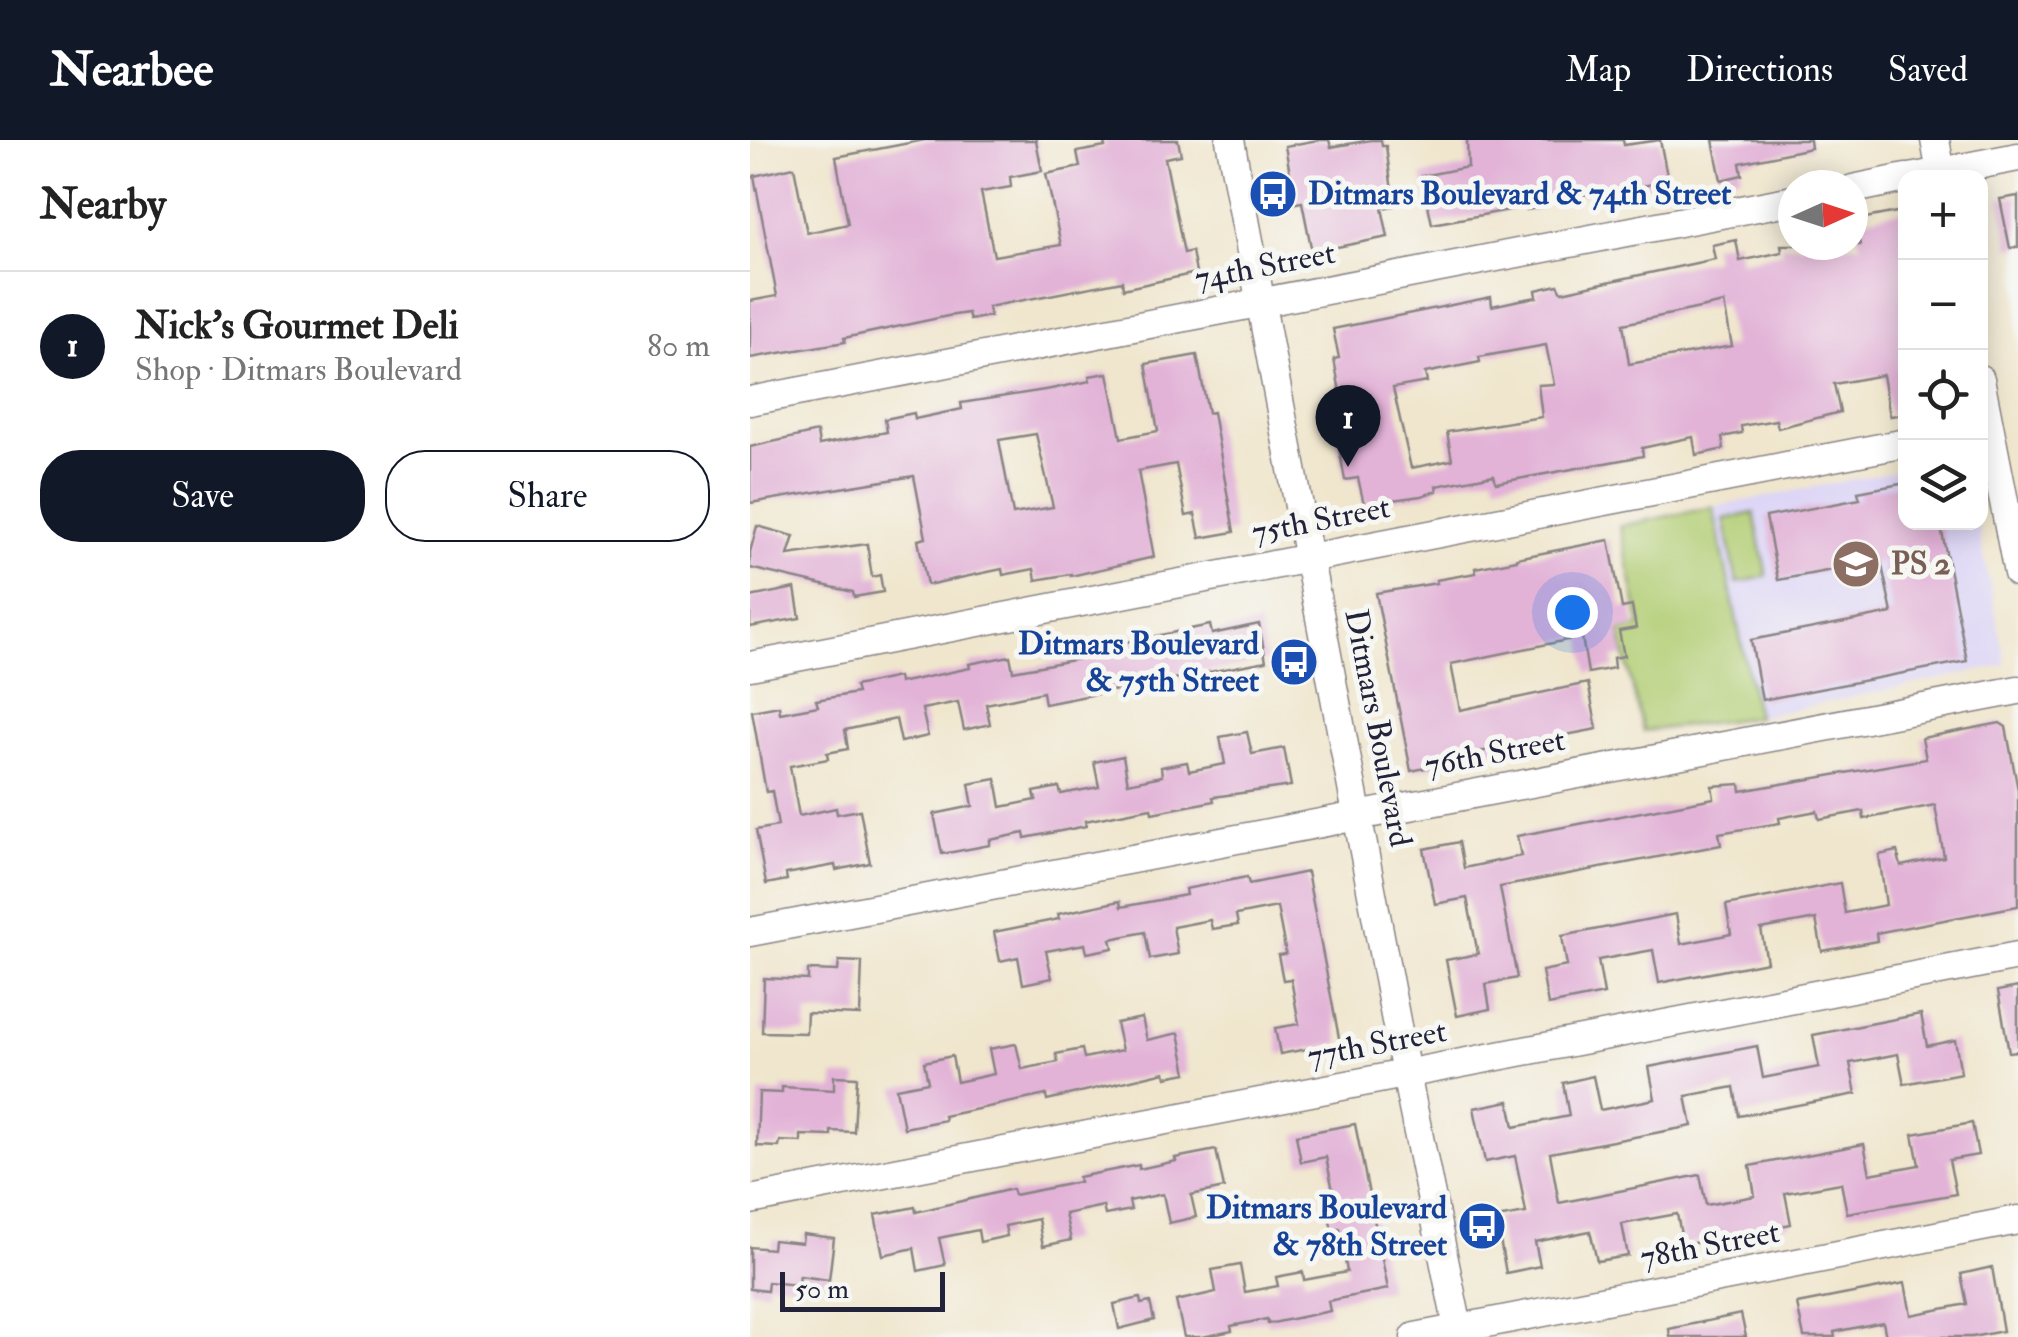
<!DOCTYPE html>
<meta charset="utf-8">
<style>
:root{--surface:#fff;--page:#f6f6f6;--text:#222;--muted:#767676;--line:#e0e0e0;--accent:#111827}
body{margin:0;font-family:"IM FELL Double Pica",serif;background:var(--page);color:var(--text)}
.controls{position:absolute;right:30px;top:30px;display:grid;overflow:hidden;border-radius:20px;box-shadow:0 5px 25px #0003}
.controls button{width:90px;height:90px;display:grid;place-items:center;padding:0;border:0;border-bottom:2px solid var(--line);background:var(--surface);color:var(--text);font:50px sans-serif}
.compass{position:absolute;left:1028px;top:30px;width:90px;height:90px;border-radius:50%;background:var(--surface);box-shadow:0 5px 25px #0003;rotate:87deg}
.scale{position:absolute;left:30px;bottom:25px;width:165px;box-sizing:border-box;padding-left:10px;border:5px solid #22223b;border-top:0;font-size:28px;line-height:35px;white-space:nowrap;color:#22223b;-webkit-text-stroke:8px #f6f6f2;paint-order:stroke}
.you{position:absolute;left:822px;top:472px;width:35px;height:35px;margin:-25px;border:8px solid #fff;border-radius:50%;background:#1a73e8;box-shadow:0 0 0 15px #1a73e833}
.badge{display:grid;place-items:center;width:65px;height:65px;border-radius:50%;background:var(--accent);color:#fff;font-size:32px;font-weight:700}
.pin{position:absolute;translate:-50% -82px;filter:drop-shadow(0 2px 5px #0008)}
.pin::after{content:'';position:absolute;top:52px;width:35px;height:30px;background:inherit;clip-path:polygon(0 0,100% 0,50% 100%)}
.list{margin:0;padding:0;list-style:none}
h2{display:flex;justify-content:space-between;align-items:center;height:130px;margin:0;padding:0 40px;font-size:42px}
h2 small{font-size:32px;font-weight:400;color:var(--muted)}
.list li{display:grid;grid-template-columns:65px 1fr auto;gap:30px;align-items:center;box-sizing:border-box;height:150px;padding:0 40px;border-top:2px solid var(--line)}
.list b{display:block;font-size:38px;white-space:nowrap}
.list p{margin:0;font-size:32px;white-space:nowrap;color:var(--muted)}
.list em{font-size:32px;font-style:normal;color:var(--muted)}
.actions{display:flex;gap:20px;padding:30px 40px}
.actions a{flex:1;padding:22px 0;border:2px solid var(--accent);border-radius:40px;text-align:center;font-size:35px;color:var(--accent)}
.actions .main{background:var(--accent);color:#fff}
.icon{flex:none;width:55px;height:55px;fill:none;stroke:currentColor;stroke-width:2;stroke-linecap:round;stroke-linejoin:round}
.map{position:relative;flex:none;width:1268px;height:1197px;overflow:hidden}
header{display:flex;align-items:center;gap:60px;box-sizing:border-box;height:140px;padding:0 50px;background:var(--accent);color:#fff}
header strong{font-size:48px}
nav{display:flex;gap:55px;margin-inline-start:auto;font-size:35px}
main{display:flex}
aside{flex:1;background:var(--surface)}
.map>svg:first-child{display:block}
</style>
<header>
<strong>Nearbee</strong>
<nav><a>Map</a><a>Directions</a><a>Saved</a></nav>
</header>
<main>
<aside>
<h2>Nearby<small></small></h2>
<ul class="list">
<li><span class="badge">1</span><div><b>Nick's Gourmet Deli</b><p>Shop · Ditmars Boulevard</p></div><em>80 m</em></li>
</ul>
<div class="actions"><a class="main">Save</a><a>Share</a></div>
</aside>
<div class="map">
<svg width="1268" height="1197" viewBox="0 0 1268 1197">
<rect width="100%" height="100%" fill="#f6f6f2"/>
<filter id="ink" filterUnits="userSpaceOnUse"><feTurbulence type="fractalNoise" baseFrequency=".01" numOctaves="2"/><feDisplacementMap in="SourceGraphic" scale="20" xChannelSelector="R" yChannelSelector="G"/><feConvolveMatrix kernelMatrix="1 2 1 2 8 2 1 2 1" color-interpolation-filters="sRGB"/></filter>
<filter id="wash" filterUnits="userSpaceOnUse"><feTurbulence type="fractalNoise" baseFrequency=".0048" numOctaves="4" result="noise"/><feDisplacementMap in="SourceGraphic" scale="40" xChannelSelector="R" yChannelSelector="G"/><feGaussianBlur stdDeviation="2.25" result="paint"/><feColorMatrix in="noise" values="0 0 0 0 0 0 0 0 0 0 0 0 0 0 0 0 0 1.4 0 .05"/><feComposite in="paint" operator="in"/></filter>
<g filter="url(#wash)">
<rect width="100%" height="100%" fill="#f0e6cd"/>
<polygon fill="#ddd5f6" points="1155,329 1156,382 1227,383 1256,525 1007,577 963,367"/>
<g fill="#b2ce74" stroke="#6a7858" stroke-width="2.5">
<polygon points="963,367 1007,577 893,591 869,491 891,486 870,386"/>
<polygon points="1004,373 1017,436 987,443 974,379"/>
</g>
<g id="blocks">
<g fill="#e2b2d7" fill-rule="evenodd">
<polygon points="175,0 286,0 292,31 260,37 261,47 231,52 244,116 311,105 296,34 330,27 327,12 355,7 354,0 428,0 431,15 415,18 434,113 442,111 446,133 373,149 372,141 238,167 240,176 220,180 218,173 198,176 94,198 95,202 0,218 0,161 27,156 4,36 44,27 57,93 98,84 86,17"/>
<polygon points="568,0 579,0 581,7 621,0 631,0 632,6 636,6 644,66 632,68 638,97 562,112 552,62 541,64 537,45 542,44 535,6"/>
<polygon points="717,0 873,0 874,5 910,0 918,41 852,54 852,51 794,62 795,67 776,70 776,67 682,84 672,36 718,27"/>
<polygon points="963,0 1060,0 1061,8 990,23 992,35 971,40"/>
<polygon points="1268,56 1268,107 1260,108 1250,59"/>
<path d="M1152 71 1156 88V274L1140 276 1133 235 1084 244 1090 272 1028 288 1026 280 991 286 992 293 972 297 974 309 946 315 943 297 892 308 893 316 746 343 744 335 686 346 687 351 671 356 614 364 608 338 595 340 581 265 592 263 584 219 589 218 583 189 741 157 742 166 765 161 787 157 786 150 808 145 812 152 862 141 965 119 962 105 986 100 990 121 1032 112 1031 105H1110L1105 80ZM974 163 982 206 879 224 873 184ZM796 205 804 244 788 245 792 277 697 292 702 320 661 328 643 248 677 242 675 233 730 222 729 217Z"/>
<path d="M447 215 458 273 463 272 484 392 450 398 445 374 436 376 426 324 388 331 404 417 321 436V434L286 440 284 429 253 435 252 429 177 445 168 400 176 398 164 336 0 363V307L67 292 69 305 137 292 135 279 164 273 165 279 212 269 211 263 301 249 340 241 339 236 358 233 371 298 408 291 396 224ZM286 294 303 367 263 374 249 300Z"/>
<polygon points="1156,343 1156,382 1190,382 1217,521 1012,560 1001,500 1142,473 1131,421 1028,440 1016,377 1110,359 1108,352"/>
<polygon points="7,386 44,396 38,415 117,404 122,437 130,435 133,452 104,457 103,452 0,428 0,412"/>
<polygon points="859,400 872,468 882,466 886,488 869,491 874,516 863,518 864,528 838,533 832,497 701,524 710,570 838,543 847,589 698,618 699,623 661,631 626,453 687,443 686,440 726,433 725,428 767,420 767,418"/>
<polygon points="45,448 50,478 0,487 0,457"/>
<polygon points="509,484 516,521 295,564 293,552 236,564 240,584 214,590 208,562 172,569 178,596 151,602 146,579 95,590 98,609 77,613 78,619 40,626 49,676 86,668 87,674 110,670 120,723 86,730 85,725 36,734 37,740 16,744 6,690 28,686 22,651 16,652 2,571 29,566 30,573 68,566 66,560 107,553 105,546 148,537 149,543 220,528 219,524 260,516 263,531 334,518 332,511 460,485 462,494"/>
<polygon points="1250,583 1256,587 1268,650 1268,766 1126,793 1127,801 1072,811 1066,779 1011,789 1017,822 909,843 903,810 848,820 854,854 798,865 792,831 817,826 812,796 926,774 931,804 957,799 981,794 976,765 1090,743 1095,773 1136,765 1129,715 1147,711 1151,726 1194,717 1185,665 1114,679 1113,671 1069,679 1067,671 1029,678 1030,683 969,693 971,705 750,747 767,838 736,844 740,869 707,876 696,820 728,814 717,758 685,764 674,709 709,702 714,728 771,716 767,696 964,658 962,646 990,644 991,651 1176,619 1172,598"/>
<polygon points="497,592 502,614 534,608 541,646 463,657 464,661 402,673 401,668 335,681 336,686 275,698 274,693 240,700 240,705 192,714 184,674 223,666 219,644 246,639 251,667 286,660 284,652 309,647 311,654 349,647 344,622 373,616 378,643 412,636 411,627 437,622 439,631 475,624 470,597"/>
<polygon points="557,732 590,903 530,914 525,888 549,884 541,839 533,840 528,815 536,814 527,767 486,775 488,785 462,789 460,780 423,787 428,814 400,819 395,792 361,799 363,808 337,813 335,804 296,811 302,838 273,844 268,817 250,821 244,792 309,779 308,774 370,761 371,767 436,755 435,749 497,737 499,744"/>
<polygon points="89,821 112,822 110,875 57,873 56,893 12,892 14,838 58,840 58,830 88,831"/>
<polygon points="1268,847 1268,911 1259,912 1248,851"/>
<polygon points="1171,874 1177,906 1205,900 1211,933 1154,944 1148,914 1122,919 1100,923 1106,954 989,976 984,947 936,956 942,986 800,1013 809,1063 950,1035 956,1065 1005,1056 1000,1026 1114,1004 1120,1034 1169,1025 1163,994 1222,983 1228,1015 1199,1020 1206,1054 1097,1073 1091,1043 1035,1053 1041,1084 933,1105 927,1074 872,1084 878,1116 847,1121 840,1091 785,1102 790,1126 756,1133 746,1078 776,1073 771,1045 765,1016 735,1022 724,968 759,961 764,987 819,976 813,943 843,936 850,970 905,959 899,927 1007,906 1013,938 1069,927 1063,895"/>
<polygon points="392,878 397,900 429,893 437,933 416,937 415,932 297,960 296,955 194,976 195,980 154,988 146,948 178,942 174,922 202,916 207,942 244,934 239,909 266,904 272,929 308,922 306,914 332,909 334,918 372,910 366,883"/>
<polygon points="84,936 107,937 104,992 81,991 81,996 51,995 51,1002 30,1001 29,1007 7,1006 9,952 32,953 32,947 84,950"/>
<polygon points="605,984 638,1149 578,1161 580,1171 518,1184 517,1179 481,1186 482,1191 452,1197 434,1197 426,1161 466,1152 462,1130 490,1125 495,1152 528,1146 526,1137 553,1132 554,1140 597,1132 590,1089 582,1090 577,1066 586,1065 576,1017 551,1022 546,995"/>
<polygon points="466,1010 474,1048 441,1055 446,1077 419,1083 413,1054 379,1061 381,1070 355,1075 353,1066 315,1074 321,1100 293,1106 288,1079 255,1086 257,1096 230,1102 228,1090 189,1098 195,1125 168,1131 164,1108 133,1115 125,1075 165,1067 166,1072 262,1049 264,1055 329,1042 328,1037 389,1025 389,1029 426,1021 425,1018"/>
<polygon points="53,1094 84,1098 79,1140 49,1136 48,1145 18,1142 17,1151 0,1149 0,1107 22,1109 23,1100 52,1103"/>
<polygon points="1242,1127 1253,1191 1222,1197 1136,1197 1133,1182 1084,1192 1085,1197 1054,1197 1047,1164 1155,1143 1161,1175 1217,1164 1211,1134"/>
<polygon points="390,1158 391,1164 400,1162 404,1180 369,1189 364,1164"/>
<polygon points="991,1174 996,1197 920,1197 919,1189"/>
</g>
</g>
</g>
<g filter="url(#ink)">
<use href="#blocks" fill-opacity="0" stroke="#898484" stroke-width="2.5"/>
<g fill="none" stroke-linecap="round" stroke-linejoin="round">
<g stroke="#898484" stroke-width="31">
<g id="minor">
<polyline points="480,0 656,934 708,1188 707,1197"/>
<polyline points="1185,0 1192,38"/>
<polyline points="1160,38 1268,17"/>
<polyline points="1103,49 1156,38"/>
<polyline points="1230,239 1268,433"/>
<polyline points="0,261 1043,60"/>
<polyline points="0,526 1156,303"/>
<polyline points="0,792 1268,550"/>
<polyline points="0,1060 1268,816"/>
<polyline points="665,1197 1268,1080"/>
</g>
</g>
<use href="#minor" stroke="#fff" stroke-width="28"/>
</g>
</g>
<defs>
<g id="bus-disc" transform="scale(2.5)"><circle r="9.5" fill="#1a4fb4" stroke="#f6f6f2"/><path d="M-5-6H5V4H4V6H2V4H-2V6H-4V4H-5ZM-3.5-4V0h7V-4ZM-3.5 1.2v1.5H-2V1.2ZM2 1.2v1.5H3.5V1.2Z" fill="#fff"/></g>
<g id="school-disc" transform="scale(2.5)"><circle r="9.5" fill="#8d6e63" stroke="#f6f6f2"/><path d="M0-5L7-2L0 1L-7-2ZM-4 1L0 2.5L4 1V4Q0 6-4 4Z" fill="#fff"/></g>
</defs>
<g fill-rule="evenodd">
<use href="#bus-disc" x="523" y="54"/>
<use href="#school-disc" x="1106" y="424"/>
<use href="#bus-disc" x="544" y="522"/>
<use href="#bus-disc" x="732" y="1086"/>
</g>
<g text-anchor="middle" dominant-baseline="central" stroke-width="10" stroke-linejoin="round" paint-order="stroke">
<g font-size="32" font-weight="bold" fill="#164399" stroke="#f6f6f2" text-anchor="end">
<text x="558" y="54" text-anchor="start">Ditmars Boulevard &amp; 74th Street</text>
<text x="509" y="504">Ditmars Boulevard<tspan x="509" dy="37">&amp; 75th Street</tspan></text>
<text x="697" y="1068">Ditmars Boulevard<tspan x="697" dy="37">&amp; 78th Street</tspan></text>
</g>
<g font-size="32" fill="#22223b" stroke="#f6f6f2">
<text transform="translate(515 126) rotate(-11)">74th Street</text>
<text transform="translate(571 380) rotate(-11)">75th Street</text>
<text transform="translate(628 588) rotate(79)">Ditmars Boulevard</text>
<text transform="translate(745 613) rotate(-11)">76th Street</text>
<text transform="translate(627 904) rotate(-11)">77th Street</text>
<text transform="translate(960 1105) rotate(-11)">78th Street</text>
</g>
<g font-size="32" font-weight="bold" fill="#785e54" stroke="#f6f6f2" text-anchor="start">
<text x="1141" y="424">PS 2</text>
</g>
</g>
</svg>
<div class="controls">
<button>+</button>
<button>−</button>
<button><svg class="icon" aria-label="locate" viewBox="0 0 24 24"><circle cx="12" cy="12" r="6"/><path d="M12 2v4M12 18v4M2 12h4M18 12h4"/></svg></button>
<button><svg class="icon" aria-label="layers" viewBox="0 0 24 24"><path d="M12 4l9 5-9 5-9-5zM3 14l9 5 9-5"/></svg></button>
</div>
<svg class="compass" viewBox="-18 -18 36 36"><path d="M0-13l5 13h-10z" fill="#e53935"/><path d="M0 13l5-13h-10z" fill="#767676"/></svg>
<div class="scale">50 m</div>
<div class="you"></div>
<div class="pin badge" style="left:598px;top:327px">1</div>
</div>
</main>
